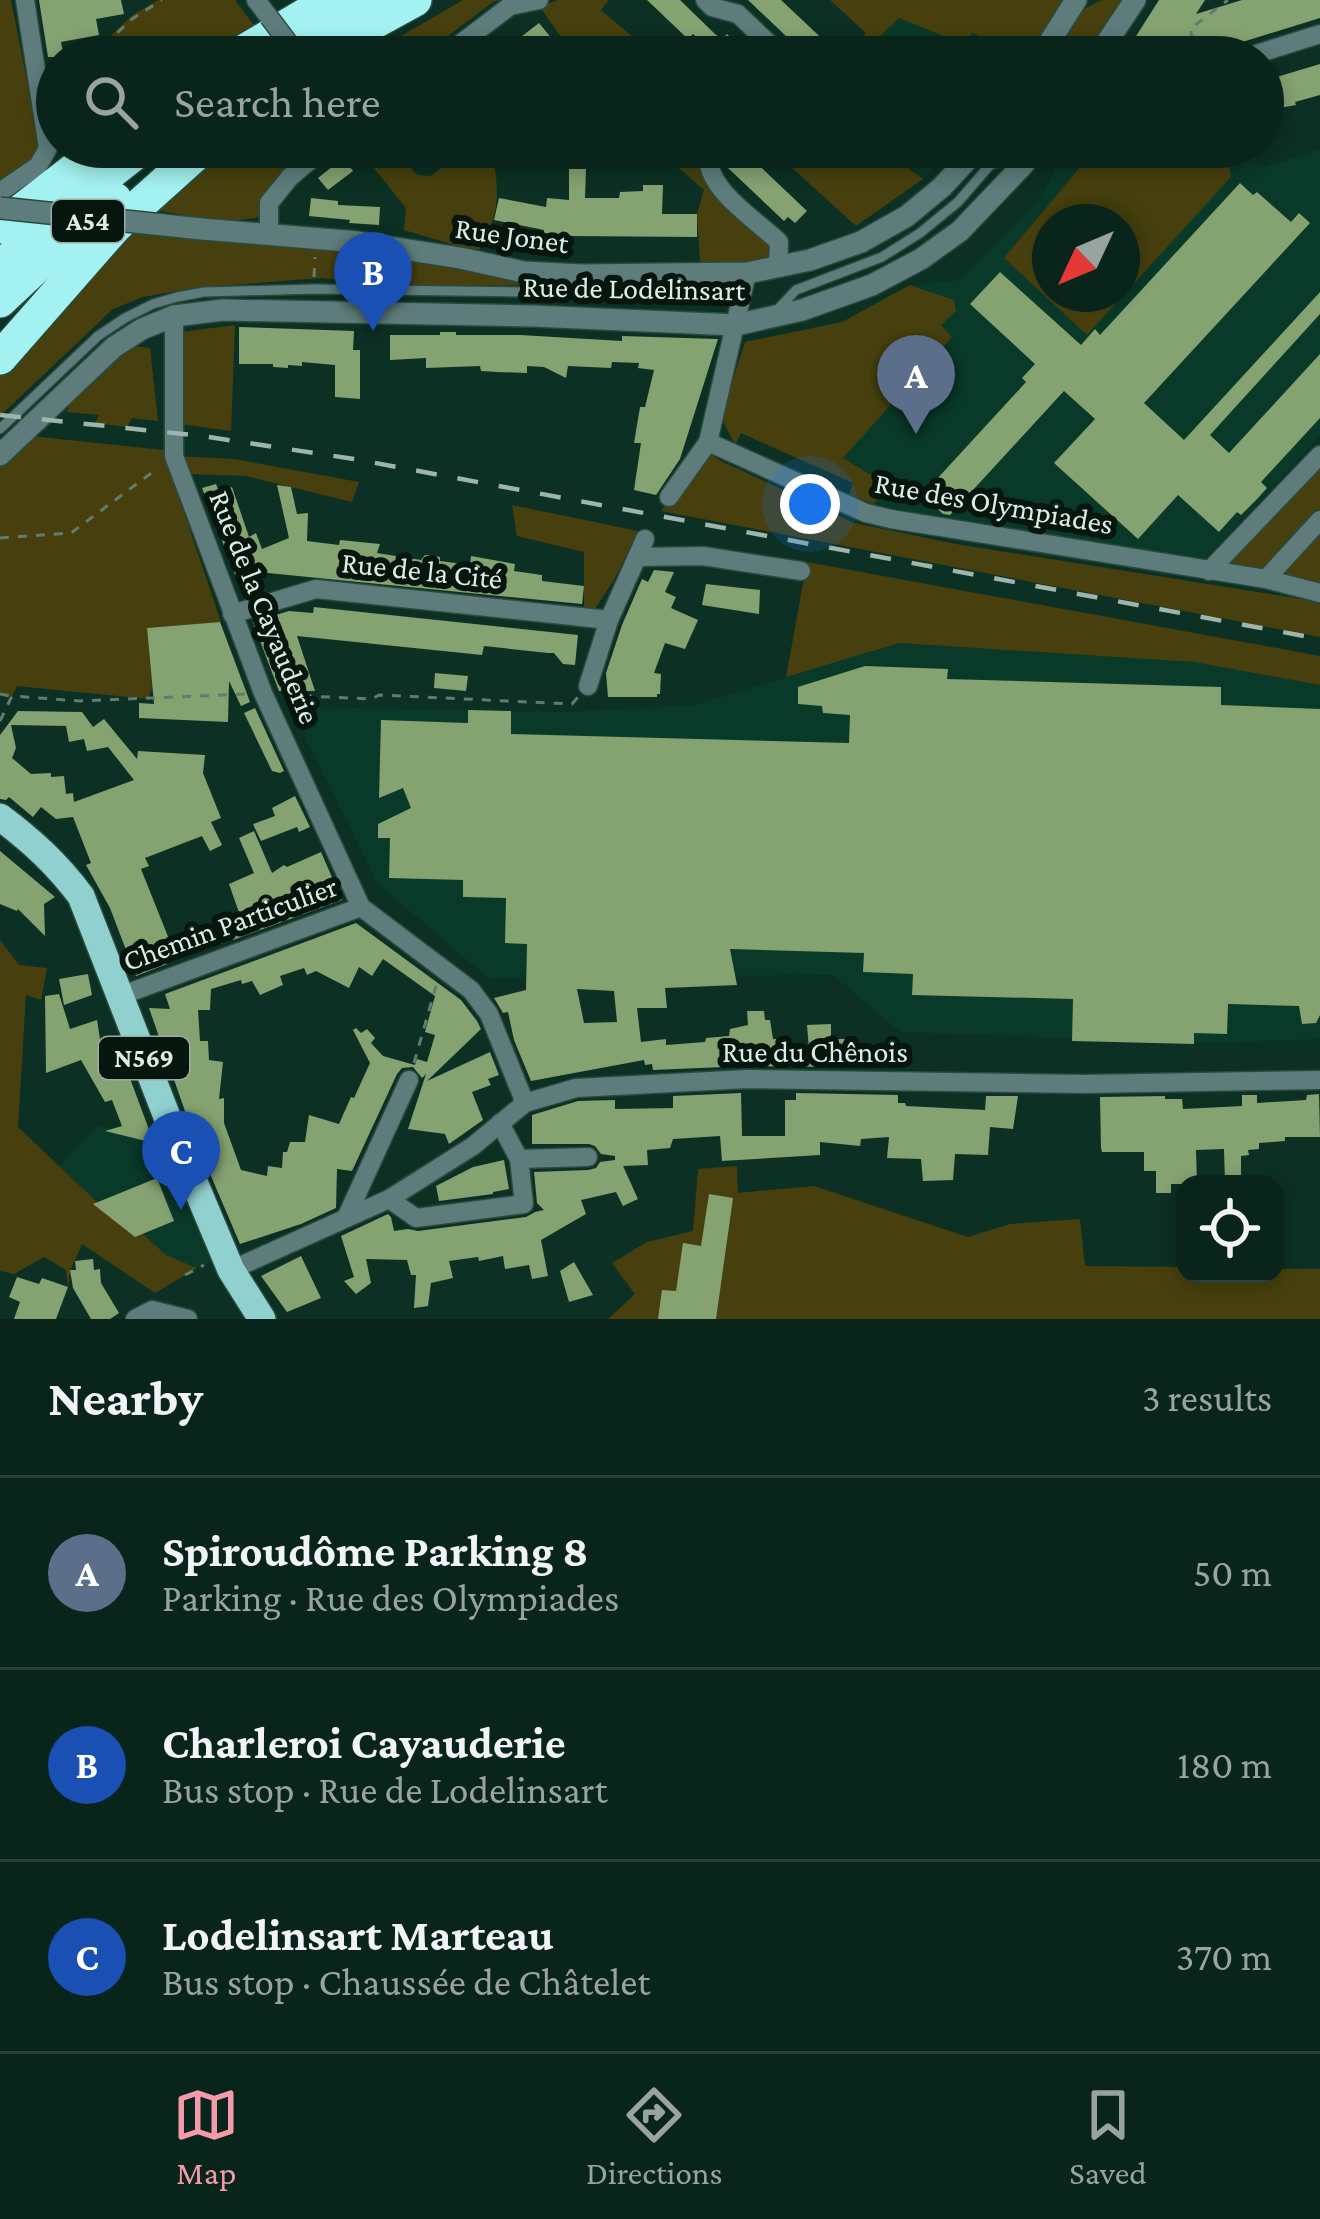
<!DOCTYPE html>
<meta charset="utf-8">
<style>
:root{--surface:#09241a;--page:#122c23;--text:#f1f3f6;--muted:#99a4a2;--line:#294139;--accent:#f39aab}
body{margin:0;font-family:"Crimson Pro",serif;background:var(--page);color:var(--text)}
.controls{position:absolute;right:36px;bottom:36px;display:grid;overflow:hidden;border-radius:24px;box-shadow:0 6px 18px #0003}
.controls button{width:108px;height:108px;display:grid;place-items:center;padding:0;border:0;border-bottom:3px solid var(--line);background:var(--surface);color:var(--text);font:60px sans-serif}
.compass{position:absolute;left:1032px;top:204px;width:108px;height:108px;border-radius:50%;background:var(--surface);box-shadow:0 6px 18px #0003;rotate:226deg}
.you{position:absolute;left:810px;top:504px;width:42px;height:42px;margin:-30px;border:9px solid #fff;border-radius:50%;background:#1a73e8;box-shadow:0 0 0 18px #1a73e833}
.badge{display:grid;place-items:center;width:78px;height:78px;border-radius:50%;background:var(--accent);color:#fff;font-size:39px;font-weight:700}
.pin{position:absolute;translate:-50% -99px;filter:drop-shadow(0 3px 6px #0008)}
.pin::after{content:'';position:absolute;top:63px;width:42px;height:36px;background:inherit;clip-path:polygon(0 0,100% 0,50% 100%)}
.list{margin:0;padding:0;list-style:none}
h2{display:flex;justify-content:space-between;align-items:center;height:156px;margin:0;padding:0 48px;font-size:51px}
h2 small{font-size:39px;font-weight:400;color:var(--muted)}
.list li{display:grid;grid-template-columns:78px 1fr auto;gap:36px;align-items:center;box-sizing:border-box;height:192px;padding:0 48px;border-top:3px solid var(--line)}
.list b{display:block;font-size:45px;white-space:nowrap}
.list p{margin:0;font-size:39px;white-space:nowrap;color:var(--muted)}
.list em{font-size:39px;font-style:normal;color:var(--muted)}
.icon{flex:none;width:66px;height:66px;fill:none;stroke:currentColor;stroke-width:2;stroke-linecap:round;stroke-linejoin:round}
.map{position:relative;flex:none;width:1320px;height:1319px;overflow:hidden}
.search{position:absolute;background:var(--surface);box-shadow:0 6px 18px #0003;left:36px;right:36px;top:36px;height:132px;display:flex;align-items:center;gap:30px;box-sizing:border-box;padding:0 42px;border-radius:66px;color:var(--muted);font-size:45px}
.sheet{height:732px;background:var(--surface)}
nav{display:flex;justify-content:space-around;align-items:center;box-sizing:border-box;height:168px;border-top:3px solid var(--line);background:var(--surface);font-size:33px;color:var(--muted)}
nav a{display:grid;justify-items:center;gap:6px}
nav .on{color:var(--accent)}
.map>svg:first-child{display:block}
</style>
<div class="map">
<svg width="1320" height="1319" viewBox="0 0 1320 1319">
<rect width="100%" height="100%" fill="#0c3023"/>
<g fill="#093928" fill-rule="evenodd">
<polygon points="899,18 960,42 972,33 1004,48 1031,51 1026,57 859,57"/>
<polygon points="878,147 951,147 923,179"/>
<path d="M1064 147H1251L1259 169 1320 149V436L1206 558 1129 551 948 524 849 495 853 483 741 433 735 445 745 342 842 322 910 285 961 280 1041 200ZM1050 222H1122V294H1050Z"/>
<polygon points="899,643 1194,662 1320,684 1320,1039 1208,1043 900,1032 833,975 488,978 378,884 305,737 306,707 564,712 694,705"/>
<polygon points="100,1125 149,1141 225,1255 197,1268 166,1255 143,1234 97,1202 59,1166"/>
</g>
<g fill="#47400e" fill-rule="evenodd">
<polygon points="0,0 11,0 40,148 32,163 0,180"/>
<polygon points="158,0 235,0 259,32 221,57 90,57 131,16"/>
<polygon points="463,0 502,0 493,2 420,57 365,57"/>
<polygon points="558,0 609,0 601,10 646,48 637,57 575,57 540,7"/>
<polygon points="830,0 1064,0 1031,51 1005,49 973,33 961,43 899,18 859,57 845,57 866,33"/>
<polygon points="1102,0 1123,0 1096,42 1062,41 1080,11"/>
<polygon points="223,147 314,147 269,216 223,222 145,208"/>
<path d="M357 147H392L417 175 431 176 462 151 493 152C499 198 501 211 478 252L404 230 406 208Z"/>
<polygon points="574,147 709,147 712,177 772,235 771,262 700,262 697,214 704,190 661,152 574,154"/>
<polygon points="769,147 878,147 923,179 856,226"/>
<path d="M1097 147H1225L1231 177 1087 335 1004 258ZM1122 222V294H1050V222Z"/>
<polygon points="142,223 310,238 538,285 393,286 321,278 194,288 143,297 113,309 0,416 0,369"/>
<polygon points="910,285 954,300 956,311 941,325 952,337 843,458 887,485 874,504 849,495 853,483 741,433 735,445 721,417 745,342 842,322"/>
<polygon points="235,325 231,431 180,424 174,333"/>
<polygon points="132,346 150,348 158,421 132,418 127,427 95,423 99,415 67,412 78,382"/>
<polygon points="31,436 163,450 221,622 147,628 152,688 148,699 17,686 12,696 0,694 0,461"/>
<polygon points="704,449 719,460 854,523 956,544 1320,602 1320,637 661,511"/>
<polygon points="174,456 234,459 359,482 352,502 246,476 188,474"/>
<polygon points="1320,456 1320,595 1210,571"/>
<polygon points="512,505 638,531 616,576 595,609 584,607 584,552 517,536"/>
<polygon points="807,562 1320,656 1320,685 1194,662 899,643 786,677"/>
<polygon points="0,940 19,965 47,968 41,1000 26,995 18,1127 97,1202 143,1234 166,1255 197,1268 155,1293 82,1244 70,1271 68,1288 66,1270 44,1257 14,1274 0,1271"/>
<polygon points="737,1166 738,1193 814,1186 968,1237 1010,1224 1080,1219 1085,1266 1185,1267 1185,1274 1275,1274 1275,1269 1320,1269 1320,1319 608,1319 635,1294 612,1263 647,1242 693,1231 698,1169"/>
</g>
<g fill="#85a271" fill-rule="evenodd">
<polygon points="39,0 121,0 124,14 96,19 99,35 61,42 64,57 48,57"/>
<polygon points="647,0 680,0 715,34 722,39 727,34 751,57 718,57 693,34 688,39"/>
<polygon points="748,0 781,0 833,49 825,57 808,57"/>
<polygon points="1159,0 1205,0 1196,14 1242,0 1320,0 1320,18 1194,57 1151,57 1131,44"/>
<polygon points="539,23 553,40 532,57 495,57"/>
<polygon points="1320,64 1320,95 1295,102 1296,105 1263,111 1263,81"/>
<polygon points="744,151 807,211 795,223 788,217 784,221 728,168"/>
<polygon points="343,158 353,171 328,190 318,178"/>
<polygon points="569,169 586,169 585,198 619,198 620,192 643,191 643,185 663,185 662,214 697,214 697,237 569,236 544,233 544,230 494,220 499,198 546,207 547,198 569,200"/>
<polygon points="1240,183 1253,195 1257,192 1291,222 1299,213 1310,223 1144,403 1184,440 1320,292 1320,314 1210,435 1229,453 1320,354 1320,418 1261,482 1267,488 1258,498 1241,515 1237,512 1219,532 1178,495 1138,539 1054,463 1095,419 1064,391 950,515 943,514 932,503 934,501 924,493 1026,382 1022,378 1035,364 970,304 1000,272 1081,345 1095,329 1100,335"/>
<polygon points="311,198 338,201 338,205 380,207 379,225 349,223 350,220 309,216"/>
<polygon points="239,327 354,331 353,350 360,350 360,399 335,397 335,365 302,362 302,366 288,365 288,368 273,367 273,364 239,364"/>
<polygon points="440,332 456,332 456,335 520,335 622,341 622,336 718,339 680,459 656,495 634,490 641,443 634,443 640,407 645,407 654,370 638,368 639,363 612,362 611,368 568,366 566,378 544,367 527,366 527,373 497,372 481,371 480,366 426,368 426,358 390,360 390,335 440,335"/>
<polygon points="216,484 219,492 232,487 249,537 256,533 262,549 289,538 277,485 291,487 297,514 308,513 307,541 339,545 340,540 380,544 377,553 421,560 425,555 440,557 440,561 470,565 471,556 515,564 514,571 542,575 542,581 584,586 582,604 258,572 254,588 241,590 202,488"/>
<polygon points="654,570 674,572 665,592 676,597 671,608 698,620 685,649 665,643 654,673 661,674 660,694 657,694 657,697 608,697 606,673 622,625 642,579 648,582"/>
<polygon points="706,584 760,590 759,614 702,605"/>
<polygon points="314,607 578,635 575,665 563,664 554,653 548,653 484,646 482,655 297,636 315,691 279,691 253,622 289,611 313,613"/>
<polygon points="220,622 250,702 241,706 229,681 228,722 139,718 139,703 154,704 147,628"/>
<path d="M865 666 948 669 947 679 1221 687V705L1320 709V1015L1316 1023 1302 1024 1299 1006 1228 1004 1227 1034 1194 1033V1044L1072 1041 1073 999 912 995 913 974 863 972 864 953 730 949 737 985 665 988 667 1008H637L641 1042 666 1039V1045L705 1042 706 1038 729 1036 730 1029 748 1025 747 1011H764L765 1020H770L773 1039H777L780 1049H809L807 1025 831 1024V1039H845L846 1067 747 1066 653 1070 652 1064 645 1065 644 1060 531 1081 514 1040 508 1012 503 1013 494 998 526 990 527 944 505 943 506 898 463 897V880L389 878 390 838H378V824L411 808 403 788 379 798 381 720 468 723V710L511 711V734L849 743 850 715 823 713 822 706 798 704V687ZM577 989 614 991 617 1022 584 1023Z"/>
<polygon points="435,673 468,676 466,691 434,688"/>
<polygon points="255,708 284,771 280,773 272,771 244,713"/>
<path d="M18 711 82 712 93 727 104 719 137 759 138 751 205 755 203 773 221 818 211 822 222 845 210 851 202 836 145 858 149 866 141 869 169 939 177 936 167 964 136 976 110 908 86 865 91 863 73 817 56 819 41 807 33 817 9 797 6 800 0 799V735ZM11 725 66 726 69 742 84 739 87 751 108 747 134 780 74 802 73 793 66 794 64 776 51 777V773L31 774 12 758 16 748Z"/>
<polygon points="295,796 310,827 299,832 297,827 261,841 253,824 275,816 272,808"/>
<polygon points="254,831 272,873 284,865 287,867 321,852 342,900 233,940 229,930 243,924 229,884 254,873 239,838"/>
<polygon points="0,851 55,897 44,904 45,936 18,909 17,911 0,904"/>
<path d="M356 923 461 1000 477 1021 481 1029 427 1081 490 1052 499 1075 488 1079 491 1085 472 1092 483 1120 449 1144 445 1134 408 1129 426 1074 422 1078 413 1067 402 1068 397 1074 352 1171 337 1169 336 1208 301 1224 240 1244 193 1134 149 1008 170 1009 165 994ZM383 959 435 996 425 1032 435 1035 427 1062 417 1059 415 1065 383 1056 371 1043 375 1038 367 1029 361 1033 356 1028 353 1030 370 1063 354 1098 351 1097 339 1124 309 1115 305 1142H290L287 1152H283L282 1168 268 1166 267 1176 241 1170 224 1123V1098L219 1099 223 1062 209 1060 208 1041H200L198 1010H210L211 989 241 980 242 984 252 981 260 995 283 985 280 976 304 968 307 975 316 971 349 988 359 967 372 976Z"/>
<polygon points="88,974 92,995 64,1005 59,979"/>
<polygon points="59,994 70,1029 97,1020 100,1039 113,1047 118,1046 154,1143 105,1131 122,1126 112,1100 105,1102 81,1060 46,1073 45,996"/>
<polygon points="741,1093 742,1136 785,1136 785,1100 796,1100 796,1093 898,1095 898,1103 905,1103 906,1106 985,1110 986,1096 1018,1096 1013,1129 990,1127 988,1155 955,1154 953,1180 923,1181 921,1159 887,1158 889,1137 861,1139 860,1146 820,1142 820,1155 722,1161 720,1136 673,1139 670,1148 647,1150 648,1165 623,1166 638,1199 623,1206 616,1192 581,1200 586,1214 541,1240 548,1276 532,1279 529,1265 505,1269 503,1256 479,1261 478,1257 449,1261 453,1278 431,1283 428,1306 414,1308 416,1275 411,1275 407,1260 366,1259 371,1283 356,1294 344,1281 354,1277 341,1236 388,1214 391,1217 394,1231 408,1229 418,1231 526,1217 535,1212 544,1210 537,1203 534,1172 588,1170 596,1168 600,1162 615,1160 615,1156 601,1154 595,1146 589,1144 532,1144 532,1115 578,1101 615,1100 615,1109 673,1108 673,1096"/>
<polygon points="1319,1094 1320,1137 1285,1137 1285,1141 1259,1143 1259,1149 1248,1150 1249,1155 1241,1156 1241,1184 1225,1184 1224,1149 1196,1150 1197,1184 1171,1184 1171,1193 1156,1193 1156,1171 1144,1171 1144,1152 1102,1152 1101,1148 1100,1097 1165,1096 1165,1099 1182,1099 1183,1109 1242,1106 1242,1095 1257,1095 1257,1103 1306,1100 1307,1095"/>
<polygon points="504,1160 509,1189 493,1192 493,1194 439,1201 436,1186 473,1167"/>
<polygon points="157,1178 174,1221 135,1237 93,1204"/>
<polygon points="709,1194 733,1198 716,1319 658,1319 662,1290 676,1291 683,1243 701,1246"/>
<polygon points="301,1256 321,1298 287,1312 261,1276"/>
<polygon points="93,1259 94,1270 100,1269 101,1283 119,1313 110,1319 91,1319 73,1288 70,1270 76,1270 75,1261"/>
<polygon points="574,1262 593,1295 569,1302 560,1271"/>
<polygon points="17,1277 39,1284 42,1278 68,1287 56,1319 14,1319 20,1302 9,1297"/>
</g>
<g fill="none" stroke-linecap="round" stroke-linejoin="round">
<g stroke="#294b3e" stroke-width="12">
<g id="service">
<polyline points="779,308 796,290 882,257 920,233 958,202 990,165 1023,153"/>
<polyline points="0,429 98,336 125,318 153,304 177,297 204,292 314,289 741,295"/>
</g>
</g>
<g stroke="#294b3e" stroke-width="21">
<g id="minor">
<polyline points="256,0 269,17"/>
<polyline points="705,0 712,7 738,14 783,57"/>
<polyline points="443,57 510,6 539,0"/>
<polyline points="1247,57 1320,34"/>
<path d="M708 147C702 188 752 216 779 242L778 268"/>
<polyline points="0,192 38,166 48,148 25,0"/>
<polyline points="269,234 269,203 290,177 326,147"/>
<polyline points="174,316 174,456 263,693 361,907 471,990 489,1014 525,1103"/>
<polyline points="708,442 866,513 891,519 1266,579 1320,593"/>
<polyline points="669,497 708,442 747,273"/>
<polyline points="639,557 703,556 801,571"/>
<polyline points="1209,571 1320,455"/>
<polyline points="1266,579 1320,520"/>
<polyline points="232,614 316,589 609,620"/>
<polyline points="588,686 609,620 645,539"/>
<polyline points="120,996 361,907"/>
<polyline points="519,1159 588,1157"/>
<polyline points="389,1199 416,1218 524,1204 519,1159 500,1123"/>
<polyline points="346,1218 409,1080"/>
<polyline points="231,1270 389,1199 473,1146 525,1103 576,1088 748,1079 1085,1084 1320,1080"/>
<polyline points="135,1319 152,1310 188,1319"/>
</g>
</g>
<g stroke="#294b3e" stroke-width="24">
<g id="tertiary">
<polyline points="1040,57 1076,0"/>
<polyline points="1097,57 1135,0"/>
<polyline points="202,229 358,242 460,258 524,272 580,275 747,273 810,260 861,242 907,216 942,187 979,147"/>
<polyline points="0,455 114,347 142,329 174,316 223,310 533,316 736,325 802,310 872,285 921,259 960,231 1023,165 1036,147"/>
</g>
</g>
<g stroke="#294b3e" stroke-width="30">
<path id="primary" d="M0 817C32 841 57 864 81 896L173 1132 231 1270 262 1319"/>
</g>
<g stroke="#294b3e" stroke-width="36">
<g id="motorway">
<polyline points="315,29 366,0"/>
<polyline points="234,57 330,0"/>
<polyline points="311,57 415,0"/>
<polyline points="0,227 103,147"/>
<polyline points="0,268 48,222 143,147"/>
<polyline points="0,301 65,240 115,199"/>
<polyline points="0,358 115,227 204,147"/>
</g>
</g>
<g stroke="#5f7d71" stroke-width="3" stroke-dasharray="9 9" stroke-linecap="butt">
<polyline points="91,57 132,19 162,0"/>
<polyline points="1198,57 1190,29 1228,0"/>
<polyline points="314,277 315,257"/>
<polyline points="0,538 71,533 158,468"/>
<polyline points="0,694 10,696"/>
<polyline points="285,695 372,699 379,695 572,704 578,697"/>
<polyline points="0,721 12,696 80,701 246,694"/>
<polyline points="414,1063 436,986"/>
<polyline points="185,1275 204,1265"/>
</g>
<use href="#service" stroke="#5e7c7c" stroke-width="9"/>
<use href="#minor" stroke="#5e7c7c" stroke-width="18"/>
<use href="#tertiary" stroke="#5e7c7c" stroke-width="21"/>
<use href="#primary" stroke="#90d0cf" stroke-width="27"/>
<use href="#motorway" stroke="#a4f1f1" stroke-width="33"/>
<polyline stroke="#9db5ab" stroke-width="4.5" stroke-dasharray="21 21" stroke-linecap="butt" points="0,415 202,436 354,459 1320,639"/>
<g stroke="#294b3e" stroke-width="21" stroke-linecap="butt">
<polyline id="minor-bridge" points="269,17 299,57"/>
</g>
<g stroke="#294b3e" stroke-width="24" stroke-linecap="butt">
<polyline id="tertiary-bridge" points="0,208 202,229"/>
</g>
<use href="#minor-bridge" stroke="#5e7c7c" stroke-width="18"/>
<use href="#tertiary-bridge" stroke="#5e7c7c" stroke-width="21"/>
</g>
<g text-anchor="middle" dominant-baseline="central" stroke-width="12" stroke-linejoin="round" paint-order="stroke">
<g fill="#07150f" stroke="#9bada4" stroke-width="3">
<rect x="52" y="200" width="72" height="42" rx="9"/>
<rect x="99" y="1037" width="90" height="42" rx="9"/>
</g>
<g font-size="27" font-weight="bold" fill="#daeee4">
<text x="88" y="221">A54</text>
<text x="144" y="1058">N569</text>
</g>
<g font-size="30" fill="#daeee4" stroke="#07150f">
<text transform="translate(512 235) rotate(8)">Rue Jonet</text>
<text transform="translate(634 288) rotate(1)">Rue de Lodelinsart</text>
<text transform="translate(994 503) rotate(10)">Rue des Olympiades</text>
<text transform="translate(422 570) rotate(6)">Rue de la Cité</text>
<text transform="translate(265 607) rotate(68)">Rue de la Cayauderie</text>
<text transform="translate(230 923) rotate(-20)">Chemin Particulier</text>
<text x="815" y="1051">Rue du Chênois</text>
</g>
</g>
</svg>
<div class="controls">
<button><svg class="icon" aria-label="locate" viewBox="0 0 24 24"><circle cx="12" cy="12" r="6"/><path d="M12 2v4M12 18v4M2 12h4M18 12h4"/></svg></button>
</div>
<svg class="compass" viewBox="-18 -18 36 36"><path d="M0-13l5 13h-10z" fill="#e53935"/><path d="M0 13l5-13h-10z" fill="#99a4a2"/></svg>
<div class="you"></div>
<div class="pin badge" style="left:916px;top:434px;background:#5c6f8a">A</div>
<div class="pin badge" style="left:373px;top:331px;background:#1a4fb4">B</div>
<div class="pin badge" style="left:181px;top:1210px;background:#1a4fb4">C</div>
<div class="search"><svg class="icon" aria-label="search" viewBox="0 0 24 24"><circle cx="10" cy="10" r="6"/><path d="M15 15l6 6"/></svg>Search here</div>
</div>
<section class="sheet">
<h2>Nearby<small>3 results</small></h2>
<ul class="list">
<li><span class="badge" style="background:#5c6f8a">A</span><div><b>Spiroudôme Parking 8</b><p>Parking · Rue des Olympiades</p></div><em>50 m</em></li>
<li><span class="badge" style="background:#1a4fb4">B</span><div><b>Charleroi Cayauderie</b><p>Bus stop · Rue de Lodelinsart</p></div><em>180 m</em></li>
<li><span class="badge" style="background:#1a4fb4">C</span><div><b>Lodelinsart Marteau</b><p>Bus stop · Chaussée de Châtelet</p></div><em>370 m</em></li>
</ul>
</section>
<nav>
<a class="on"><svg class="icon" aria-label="map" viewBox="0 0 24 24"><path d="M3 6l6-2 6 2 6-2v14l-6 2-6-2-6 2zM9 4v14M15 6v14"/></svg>Map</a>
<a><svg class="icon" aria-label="directions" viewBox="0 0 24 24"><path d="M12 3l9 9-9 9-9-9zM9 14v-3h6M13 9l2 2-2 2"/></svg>Directions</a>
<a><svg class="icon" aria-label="saved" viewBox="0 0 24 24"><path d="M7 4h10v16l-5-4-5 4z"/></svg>Saved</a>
</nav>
